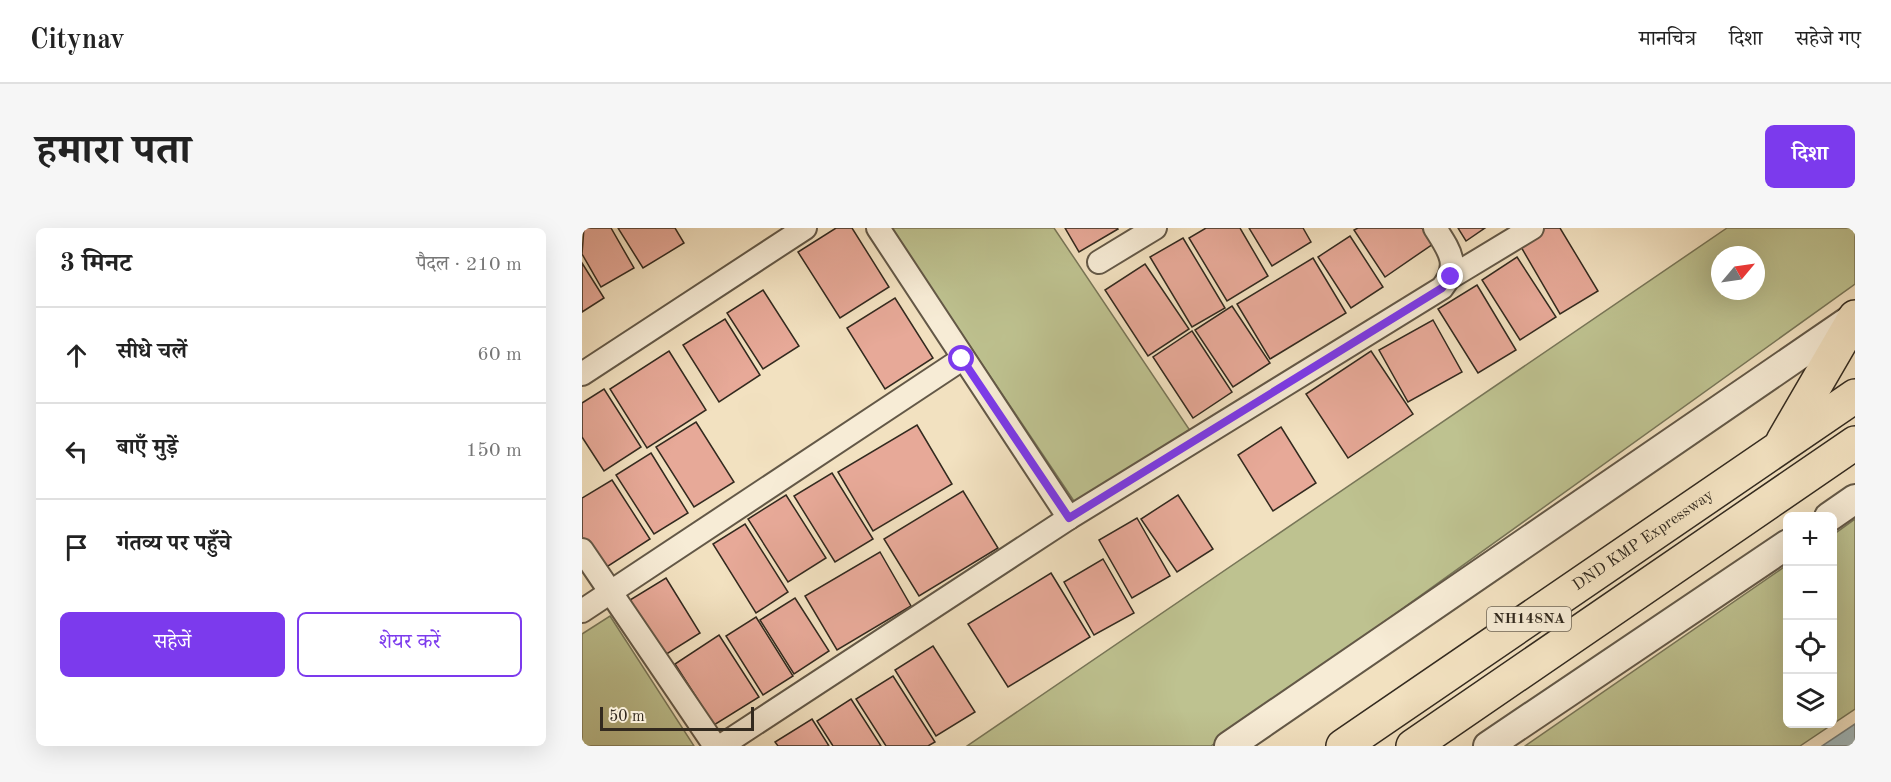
<!DOCTYPE html>
<html lang="hi">
<meta charset="utf-8">
<style>
:root{--surface:#fff;--page:#f6f6f6;--text:#222;--muted:#767676;--line:#e0e0e0;--accent:#7c3aed}
body{margin:0;font-family:"Old Standard TT","Noto Serif Devanagari",serif;background:var(--page);color:var(--text)}
.controls{position:absolute;right:18px;bottom:18px;display:grid;overflow:hidden;border-radius:9px;box-shadow:0 6px 24px #0002}
.controls button{width:54px;height:54px;display:grid;place-items:center;padding:0;border:0;border-bottom:2px solid var(--line);background:var(--surface);color:var(--text);font:30px sans-serif}
.compass{position:absolute;left:1129px;top:18px;width:54px;height:54px;border-radius:50%;background:var(--surface);box-shadow:0 6px 24px #0002;rotate:61deg}
.scale{position:absolute;left:18px;bottom:15px;width:154px;box-sizing:border-box;padding-left:6px;border:3px solid #332a1f;border-top:0;font-size:16px;line-height:21px;white-space:nowrap;color:#332a1f;-webkit-text-stroke:4px #f7ecd6;paint-order:stroke}
.stop{position:absolute;width:18px;height:18px;margin:-14px;border:4px solid #7c3aed;border-radius:50%;background:#fff}
.stop.end{background:#7c3aed;border-color:#fff;box-shadow:0 2px 6px #0008}
.list{margin:0;padding:0;list-style:none}
h2{display:flex;justify-content:space-between;align-items:center;height:78px;margin:0;padding:0 24px;font-size:26px}
h2 small{font-size:20px;font-weight:400;color:var(--muted)}
.list li{display:grid;grid-template-columns:39px 1fr auto;gap:18px;align-items:center;box-sizing:border-box;height:96px;padding:0 24px;border-top:2px solid var(--line)}
.list b{display:block;font-size:22px;white-space:nowrap}
.list em{font-size:20px;font-style:normal;color:var(--muted)}
.actions{display:flex;gap:12px;padding:18px 24px}
.actions a{flex:1;padding:14px 0;border:2px solid var(--accent);border-radius:9px;text-align:center;font-size:21px;color:var(--accent)}
.actions .main{background:var(--accent);color:#fff}
.icon{flex:none;width:33px;height:33px;fill:none;stroke:currentColor;stroke-width:2;stroke-linecap:round;stroke-linejoin:round}
.map{position:relative;flex:none;width:1273px;height:518px;overflow:hidden;border-radius:9px}
header{display:flex;align-items:center;gap:36px;box-sizing:border-box;height:84px;padding:0 30px;background:var(--surface);border-bottom:2px solid var(--line)}
header strong{font-size:28px}
nav{display:flex;gap:33px;margin-inline-start:auto;font-size:21px}
.intro{display:flex;align-items:center;justify-content:space-between;box-sizing:border-box;height:144px;padding:0 36px}
h1{margin:0;font-size:42px}
.button{padding:15px 27px;border-radius:9px;background:var(--accent);color:#fff;font-size:21px;font-weight:700}
main{display:flex;gap:36px;padding:0 36px}
aside{flex:1;background:var(--surface);border-radius:9px;box-shadow:0 6px 24px #0002}
.map>svg:first-child{display:block}
</style>
<header>
<strong>Citynav</strong>
<nav><a>मानचित्र</a><a>दिशा</a><a>सहेजे गए</a></nav>
</header>
<div class="intro"><h1>हमारा पता</h1><a class="button">दिशा</a></div>
<main>
<aside>
<h2>3 मिनट<small>पैदल · 210 m</small></h2>
<ul class="list">
<li><svg class="icon" aria-label="ahead" viewBox="0 0 24 24"><path d="M12 20V5M6 11l6-6 6 6"/></svg><div><b>सीधे चलें</b></div><em>60 m</em></li>
<li><svg class="icon" aria-label="left" viewBox="0 0 24 24"><path d="M17 20v-9H6M10 6l-5 5 5 5"/></svg><div><b>बाएँ मुड़ें</b></div><em>150 m</em></li>
<li><svg class="icon" aria-label="arrive" viewBox="0 0 24 24"><path d="M6 21V4h12l-3 4 3 4H6"/></svg><div><b>गंतव्य पर पहुँचे</b></div></li>
</ul>
<div class="actions"><a class="main">सहेजें</a><a>शेयर करें</a></div>
</aside>
<div class="map">
<svg width="1273" height="518" viewBox="0 0 1273 518">
<rect width="100%" height="100%" fill="#f2e1c0"/>
<filter id="stains"><feTurbulence type="fractalNoise" baseFrequency=".00333" numOctaves="4"/><feColorMatrix values="0 0 0 0 .2 0 0 0 0 .09 0 0 0 0 .02 0 0 0 .5 -.17"/></filter>
<radialGradient id="worn" r=".72"><stop offset=".6" stop-color="#630" stop-opacity="0"/><stop offset="1" stop-color="#630" stop-opacity=".3"/></radialGradient>
<g fill="#bec290" stroke="#787658" stroke-width="1.5" fill-rule="evenodd">
<polygon points="309,0 472,0 611,207 498,282"/>
<path d="M1145 0H1273V56L629 518H385ZM1138 27H1174V63H1138Z"/>
<polygon points="1273,291 1273,481 1218,518 943,518 1205,337 1206,496 1250,496 1251,307"/>
<polygon points="28,388 112,518 0,518 0,406"/>
</g>
<polygon fill="#a2babe" stroke="#76807e" stroke-width="1.5" points="1273,496 1273,518 1240,518"/>
<g fill="#e7a998" stroke="#332a1f" stroke-width="1.5">
<polygon points="2,0 29,0 52,40 19,59 0,26"/>
<polygon points="36,0 93,0 102,15 61,40"/>
<polygon points="254,0 270,0 307,59 258,90 216,24"/>
<polygon points="483,0 535,0 536,1 497,24"/>
<polygon points="624,0 658,0 686,48 645,73 607,10"/>
<polygon points="667,0 721,0 729,14 690,38"/>
<polygon points="776,0 840,0 851,16 803,49 772,2"/>
<polygon points="876,0 903,0 884,13"/>
<polygon points="955,0 978,0 1016,63 978,86 935,12"/>
<polygon points="768,8 801,59 769,80 736,29"/>
<polygon points="601,10 643,80 610,99 568,29"/>
<polygon points="935,29 974,89 938,112 900,52"/>
<polygon points="731,30 764,85 688,131 655,76"/>
<polygon points="0,35 22,70 0,84"/>
<polygon points="563,36 607,101 566,128 523,62"/>
<polygon points="895,57 934,122 896,145 856,81"/>
<polygon points="181,62 217,118 181,141 145,85"/>
<polygon points="313,70 351,130 303,161 265,100"/>
<polygon points="650,78 688,135 651,159 613,102"/>
<polygon points="143,91 178,147 137,174 101,117"/>
<polygon points="851,92 880,144 826,174 797,122"/>
<polygon points="610,103 650,164 611,190 571,129"/>
<polygon points="87,123 124,182 65,220 28,161"/>
<polygon points="789,123 831,186 766,230 724,166"/>
<polygon points="22,161 59,219 22,243 0,209 0,175"/>
<polygon points="114,194 152,254 112,279 74,219"/>
<polygon points="335,197 370,256 291,303 256,244"/>
<polygon points="699,199 734,255 691,283 656,227"/>
<polygon points="69,225 106,285 72,306 34,247"/>
<polygon points="250,245 291,311 253,334 212,268"/>
<polygon points="30,252 68,311 20,342 0,310 0,270"/>
<polygon points="381,263 416,320 337,368 302,311"/>
<polygon points="204,267 244,330 206,354 166,291"/>
<polygon points="596,267 631,321 595,344 559,291"/>
<polygon points="555,290 588,348 550,370 517,312"/>
<polygon points="163,296 206,364 174,385 131,316"/>
<polygon points="298,324 329,378 255,422 223,368"/>
<polygon points="521,331 552,385 512,407 482,354"/>
<polygon points="469,345 508,409 426,459 386,396"/>
<polygon points="84,350 118,405 83,427 48,372"/>
<polygon points="213,370 247,423 212,446 178,392"/>
<polygon points="174,389 211,448 181,467 144,408"/>
<polygon points="137,407 177,469 132,497 93,436"/>
<polygon points="351,418 393,484 354,508 313,442"/>
<polygon points="311,448 353,514 346,518 304,518 274,471"/>
<polygon points="269,471 299,518 251,518 235,493"/>
<polygon points="230,491 247,518 196,518 193,514"/>
</g>
<g fill="none" stroke-linecap="round" stroke-linejoin="round">
<g stroke="#635847" stroke-width="26">
<g id="minor">
<polyline points="296,0 487,290"/>
<polyline points="517,34 573,0"/>
<polyline points="869,49 950,0"/>
<polyline points="0,146 223,0"/>
<polyline points="0,322 133,518"/>
<polyline points="0,383 380,131"/>
<path d="M139 518 487 290 860 60C879 37 867 22 853 0"/>
</g>
</g>
<g stroke="#635847" stroke-width="32">
<g id="tertiary">
<polyline points="1247,289 1273,271"/>
<polyline points="647,518 1271,90"/>
<polyline points="906,518 1206,316"/>
</g>
</g>
<g stroke="#332a1f" stroke-width="36">
<g id="trunk">
<polyline points="1201,213 1273,89"/>
<path id="s1" d="M761 518 1273 168"/>
<polyline points="831,518 1273,215"/>
</g>
</g>
<use href="#minor" stroke="#f7ecd6" stroke-width="22"/>
<use href="#tertiary" stroke="#f7ecd6" stroke-width="28"/>
<use href="#trunk" stroke="#f2e1c0" stroke-width="33"/>
</g>
<g fill="none" stroke-linecap="round" stroke-linejoin="round">
<polyline stroke="#7c3aed" stroke-width="8" points="380,131 487,290 860,60 869,49"/>
</g>
<g text-anchor="middle" dominant-baseline="central" stroke-width="6" stroke-linejoin="round" paint-order="stroke">
<rect fill="#f7ecd6" stroke="#6e6456" stroke-width="1.5" x="905" y="379" width="84" height="24" rx="4.5"/>
<g font-size="15" font-weight="bold" fill="#332a1f">
<text x="947" y="391">NH148NA</text>
</g>
<g font-size="16" fill="#332a1f" stroke="#f7ecd6">
<text stroke="none"><textPath href="#s1" startOffset="364">DND KMP Expressway</textPath></text>
</g>
</g>
<rect width="100%" height="100%" filter="url(#stains)"/>
<rect width="100%" height="100%" fill="url(#worn)"/>
</svg>
<div class="controls">
<button>+</button>
<button>−</button>
<button><svg class="icon" aria-label="locate" viewBox="0 0 24 24"><circle cx="12" cy="12" r="6"/><path d="M12 2v4M12 18v4M2 12h4M18 12h4"/></svg></button>
<button><svg class="icon" aria-label="layers" viewBox="0 0 24 24"><path d="M12 4l9 5-9 5-9-5zM3 14l9 5 9-5"/></svg></button>
</div>
<svg class="compass" viewBox="-18 -18 36 36"><path d="M0-13l5 13h-10z" fill="#e53935"/><path d="M0 13l5-13h-10z" fill="#767676"/></svg>
<div class="scale">50 m</div>
<div class="stop" style="left:380px;top:131px"></div>
<div class="stop end" style="left:869px;top:49px"></div>
</div>
</main>
